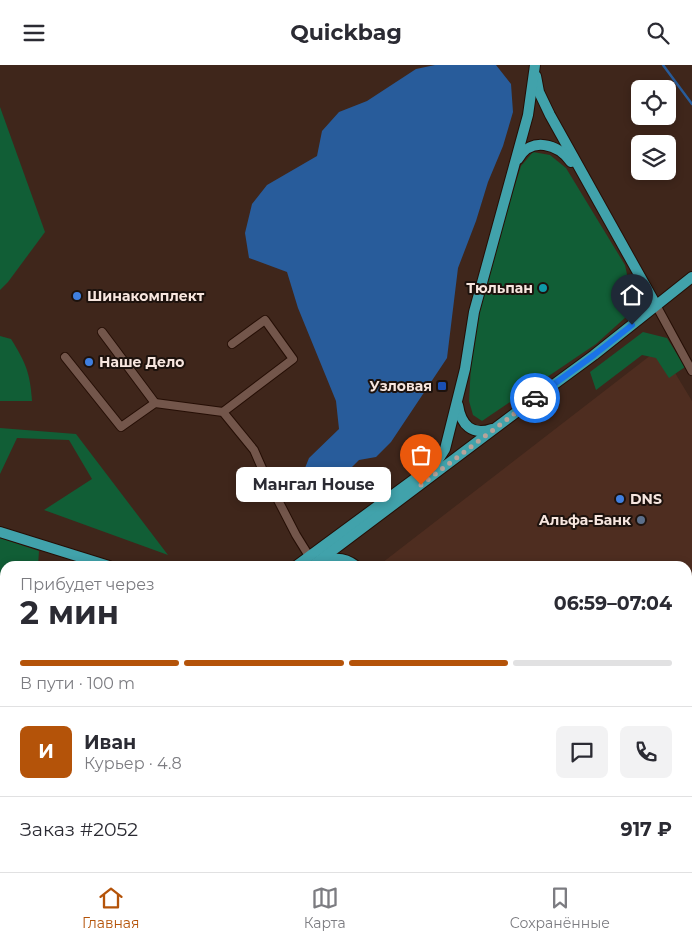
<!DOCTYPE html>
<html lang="ru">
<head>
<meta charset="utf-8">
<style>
	:root { --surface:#fff; --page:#f2f2f3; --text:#2b2b33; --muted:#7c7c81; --line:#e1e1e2; --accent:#b45309 }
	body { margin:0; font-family:Montserrat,sans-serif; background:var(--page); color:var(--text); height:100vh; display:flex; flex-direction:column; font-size:19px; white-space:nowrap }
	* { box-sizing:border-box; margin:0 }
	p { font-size:16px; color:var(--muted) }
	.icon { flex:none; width:28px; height:28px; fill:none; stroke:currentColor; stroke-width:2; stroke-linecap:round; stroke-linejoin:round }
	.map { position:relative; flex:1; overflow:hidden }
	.panel { position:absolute; left:0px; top:496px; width:692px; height:311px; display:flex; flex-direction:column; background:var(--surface); border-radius:15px 15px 0 0; box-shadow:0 2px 8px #0003 }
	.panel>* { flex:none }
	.tools { position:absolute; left:631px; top:15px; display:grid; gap:10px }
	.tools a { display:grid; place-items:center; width:45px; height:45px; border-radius:8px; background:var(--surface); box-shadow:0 2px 8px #0003; font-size:25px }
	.pin { position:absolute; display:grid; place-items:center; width:42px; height:42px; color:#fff; margin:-51px -21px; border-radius:50% 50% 50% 0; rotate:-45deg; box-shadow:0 0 5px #0007 }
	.pin .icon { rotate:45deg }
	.courier { position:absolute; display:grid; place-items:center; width:50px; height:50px; margin:-25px; border:4px solid #1a73e8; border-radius:50%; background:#fff; color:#222; box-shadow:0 1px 6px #0007 }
	.bubble { position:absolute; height:35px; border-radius:8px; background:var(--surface); box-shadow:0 2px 8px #0003; font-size:16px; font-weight:700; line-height:35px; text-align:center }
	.overview em { font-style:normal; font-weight:700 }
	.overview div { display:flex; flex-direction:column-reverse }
	.overview { display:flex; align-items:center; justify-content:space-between; height:85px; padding:0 20px }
	h1 { font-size:32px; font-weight:700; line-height:38px }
	.bar { display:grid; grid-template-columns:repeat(4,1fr); gap:8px 5px; align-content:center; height:60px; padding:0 20px }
	.bar i { height:6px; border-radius:4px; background:var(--line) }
	.bar .active { background:var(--accent) }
	.bar p { grid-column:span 4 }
	.line { display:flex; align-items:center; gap:12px; padding:0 20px; border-top:1px solid var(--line) }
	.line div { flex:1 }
	.round { display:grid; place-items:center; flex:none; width:52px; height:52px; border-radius:8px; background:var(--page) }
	header { display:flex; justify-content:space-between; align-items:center; height:65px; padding:0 20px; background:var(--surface); font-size:22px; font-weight:700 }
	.menu { display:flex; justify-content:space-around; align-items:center; height:70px; border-top:1px solid var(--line); background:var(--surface); font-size:14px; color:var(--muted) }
	.menu a { display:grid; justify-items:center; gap:2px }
	.menu .active { color:var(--accent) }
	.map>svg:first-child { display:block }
	.built { fill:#4e2d20 }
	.green { fill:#115e36 }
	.water { fill:#285c9b }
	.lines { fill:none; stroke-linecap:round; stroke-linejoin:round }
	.stream { stroke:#285c9b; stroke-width:2.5 }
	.minor-casing { stroke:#250e05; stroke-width:10 }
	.major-casing { stroke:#250e05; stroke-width:12 }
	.minor { stroke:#73564b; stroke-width:8 }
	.major { stroke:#41a2ab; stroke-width:10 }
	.done { stroke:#b7a39a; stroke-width:5; stroke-dasharray:0 9 }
	.route { stroke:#1a73e8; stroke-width:6 }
	.culture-dot { fill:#0f9aa8; stroke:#1d120d; stroke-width:2 }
	.shop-dot { fill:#3f7fe0; stroke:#1d120d; stroke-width:2 }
	.transit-dot { fill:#1a4fb4; stroke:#1d120d; stroke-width:2 }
	.service-dot { fill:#5c6f8a; stroke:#1d120d; stroke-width:2 }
	.labels { text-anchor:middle; stroke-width:4; stroke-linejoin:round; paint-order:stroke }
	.poi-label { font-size:14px; font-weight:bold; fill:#f7e6df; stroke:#1d120d; text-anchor:end }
</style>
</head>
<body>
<header><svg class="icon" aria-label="menu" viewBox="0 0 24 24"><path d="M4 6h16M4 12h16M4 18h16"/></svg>Quickbag<svg class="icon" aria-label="search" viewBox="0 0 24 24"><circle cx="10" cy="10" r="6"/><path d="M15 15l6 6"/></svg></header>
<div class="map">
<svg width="692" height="807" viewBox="0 0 692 807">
	<rect width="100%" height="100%" fill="#3f261b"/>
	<polygon class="built" points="660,283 692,336 692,807 462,807 460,803 688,802 688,501 378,501"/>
	<g class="green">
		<polygon points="0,42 45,167 8,217 0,225"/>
		<polygon points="533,87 550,90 566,103 625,200 631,228 627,251 596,279 482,356 473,350 469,336 474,247 521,101"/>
		<polygon points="643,267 667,273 685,302 669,313 656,293 642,290 596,325 590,307"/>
		<path d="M 0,271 L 11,274 C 26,298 30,308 32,336 L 0,336 Z"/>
		<polygon points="0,363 76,369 168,490 44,445 92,414 69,375 17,373 0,409"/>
		<polygon points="0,473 39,486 38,501 5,501 5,550 0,560"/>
		<polygon points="0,647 5,655 5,695 0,699"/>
		<polygon points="5,751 5,802 90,803 90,807 0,807 0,754"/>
		<polygon points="139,803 228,803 228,807 140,807"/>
	</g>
	<polygon class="water" points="435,0 496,0 511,19 513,47 503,81 488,117 476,156 458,203 447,293 391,377 376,392 359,395 343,411 321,415 305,403 309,393 339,364 336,336 298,243 287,207 249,193 245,168 252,139 267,120 317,91 322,66 339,47 367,36 416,4"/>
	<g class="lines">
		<polyline class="stream" points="663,0 692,39"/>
		<defs>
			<g id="minor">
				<polyline points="656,240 692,306"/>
				<polyline points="102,267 155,338"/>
				<polyline points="65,292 121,362 155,338 223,347 254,385 265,410 296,470 309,491"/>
				<polyline points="223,347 293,294 265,255 232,279"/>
			</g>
			<g id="major">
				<polyline points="536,11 539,27 550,50 656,240"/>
				<path d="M 518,94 C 531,71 558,79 571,97"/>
				<path d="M 458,340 C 461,360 472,371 492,364"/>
				<polyline points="0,467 109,501"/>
				<path d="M 322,497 C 334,492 346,493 356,501"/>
				<polyline points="296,501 428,404 438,395 445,384 465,304 474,247 528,50 535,0"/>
				<polyline points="312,501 526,340 594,290 692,212"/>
				<polyline points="5,579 5,589"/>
				<polyline points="0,597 5,605"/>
				<polyline points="0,631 5,639"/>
				<polyline points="0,721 5,717"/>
				<polyline points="0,736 5,732"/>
				<polyline points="97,802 98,807"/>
				<polyline points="108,802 111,807"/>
				<polyline points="126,802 129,807"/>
				<polyline points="232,807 232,802"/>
				<polyline points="241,807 241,802"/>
			</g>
		</defs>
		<use href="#minor" class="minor-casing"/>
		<use href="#major" class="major-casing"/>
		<use href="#minor" class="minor"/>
		<use href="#major" class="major"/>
	</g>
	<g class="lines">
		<polyline class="done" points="421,420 535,333"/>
		<polyline class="route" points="535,333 594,290 632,260"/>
	</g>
	<circle class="culture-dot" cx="543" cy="223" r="5"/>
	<g class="shop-dot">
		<circle cx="77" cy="231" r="5"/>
		<circle cx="89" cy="297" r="5"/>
		<circle cx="620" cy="434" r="5"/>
	</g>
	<rect class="transit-dot" x="437" y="316" width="10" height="10" rx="2.5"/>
	<circle class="service-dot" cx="641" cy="455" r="5"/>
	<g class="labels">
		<g class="poi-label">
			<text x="533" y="228">Тюльпан</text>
			<text x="87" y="236" text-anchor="start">Шинакомплект</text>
			<text x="99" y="302" text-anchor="start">Наше Дело</text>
			<text x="432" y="326">Узловая</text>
			<text x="630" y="439" text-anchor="start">DNS</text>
			<text x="631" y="460">Альфа-Банк</text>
		</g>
	</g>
</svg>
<div class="tools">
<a><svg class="icon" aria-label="locate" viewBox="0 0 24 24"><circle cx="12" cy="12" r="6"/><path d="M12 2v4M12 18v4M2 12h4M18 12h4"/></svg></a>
<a><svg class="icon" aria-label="layers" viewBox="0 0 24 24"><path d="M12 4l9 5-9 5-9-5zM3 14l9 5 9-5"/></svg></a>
</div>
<div class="pin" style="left:421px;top:420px;background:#ea580c"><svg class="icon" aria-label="bag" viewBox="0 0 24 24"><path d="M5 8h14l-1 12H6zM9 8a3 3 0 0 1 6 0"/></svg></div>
<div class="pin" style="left:632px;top:260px;background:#1f2937"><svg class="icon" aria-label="home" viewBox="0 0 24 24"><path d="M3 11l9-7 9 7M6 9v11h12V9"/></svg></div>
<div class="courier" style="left:535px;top:333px"><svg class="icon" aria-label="car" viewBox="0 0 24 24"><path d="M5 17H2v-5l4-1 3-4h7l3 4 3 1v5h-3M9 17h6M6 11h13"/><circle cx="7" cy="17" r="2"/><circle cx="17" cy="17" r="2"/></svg></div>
<div class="bubble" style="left:236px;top:402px;width:155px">Мангал House</div>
<section class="panel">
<div class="overview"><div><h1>2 мин</h1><p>Прибудет через</p></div><em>06:59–07:04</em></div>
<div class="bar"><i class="active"></i><i class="active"></i><i class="active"></i><i></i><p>В пути · 100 m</p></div>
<div class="line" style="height:90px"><b class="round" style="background:var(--accent);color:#fff">И</b><div><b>Иван</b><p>Курьер · 4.8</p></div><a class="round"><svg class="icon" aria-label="chat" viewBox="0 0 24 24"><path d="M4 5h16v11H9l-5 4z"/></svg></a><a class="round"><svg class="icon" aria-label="phone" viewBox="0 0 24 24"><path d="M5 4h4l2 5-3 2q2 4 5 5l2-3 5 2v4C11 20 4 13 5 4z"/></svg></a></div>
<div class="line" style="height:65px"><div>Заказ #2052</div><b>917 ₽</b></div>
</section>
</div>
<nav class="menu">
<a class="active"><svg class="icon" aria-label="home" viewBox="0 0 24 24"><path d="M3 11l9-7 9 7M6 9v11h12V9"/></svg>Главная</a>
<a><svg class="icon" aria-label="map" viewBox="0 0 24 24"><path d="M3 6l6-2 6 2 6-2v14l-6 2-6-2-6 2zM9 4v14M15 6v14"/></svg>Карта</a>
<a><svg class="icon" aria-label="saved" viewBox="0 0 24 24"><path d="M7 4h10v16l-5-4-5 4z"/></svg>Сохранённые</a>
</nav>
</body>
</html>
